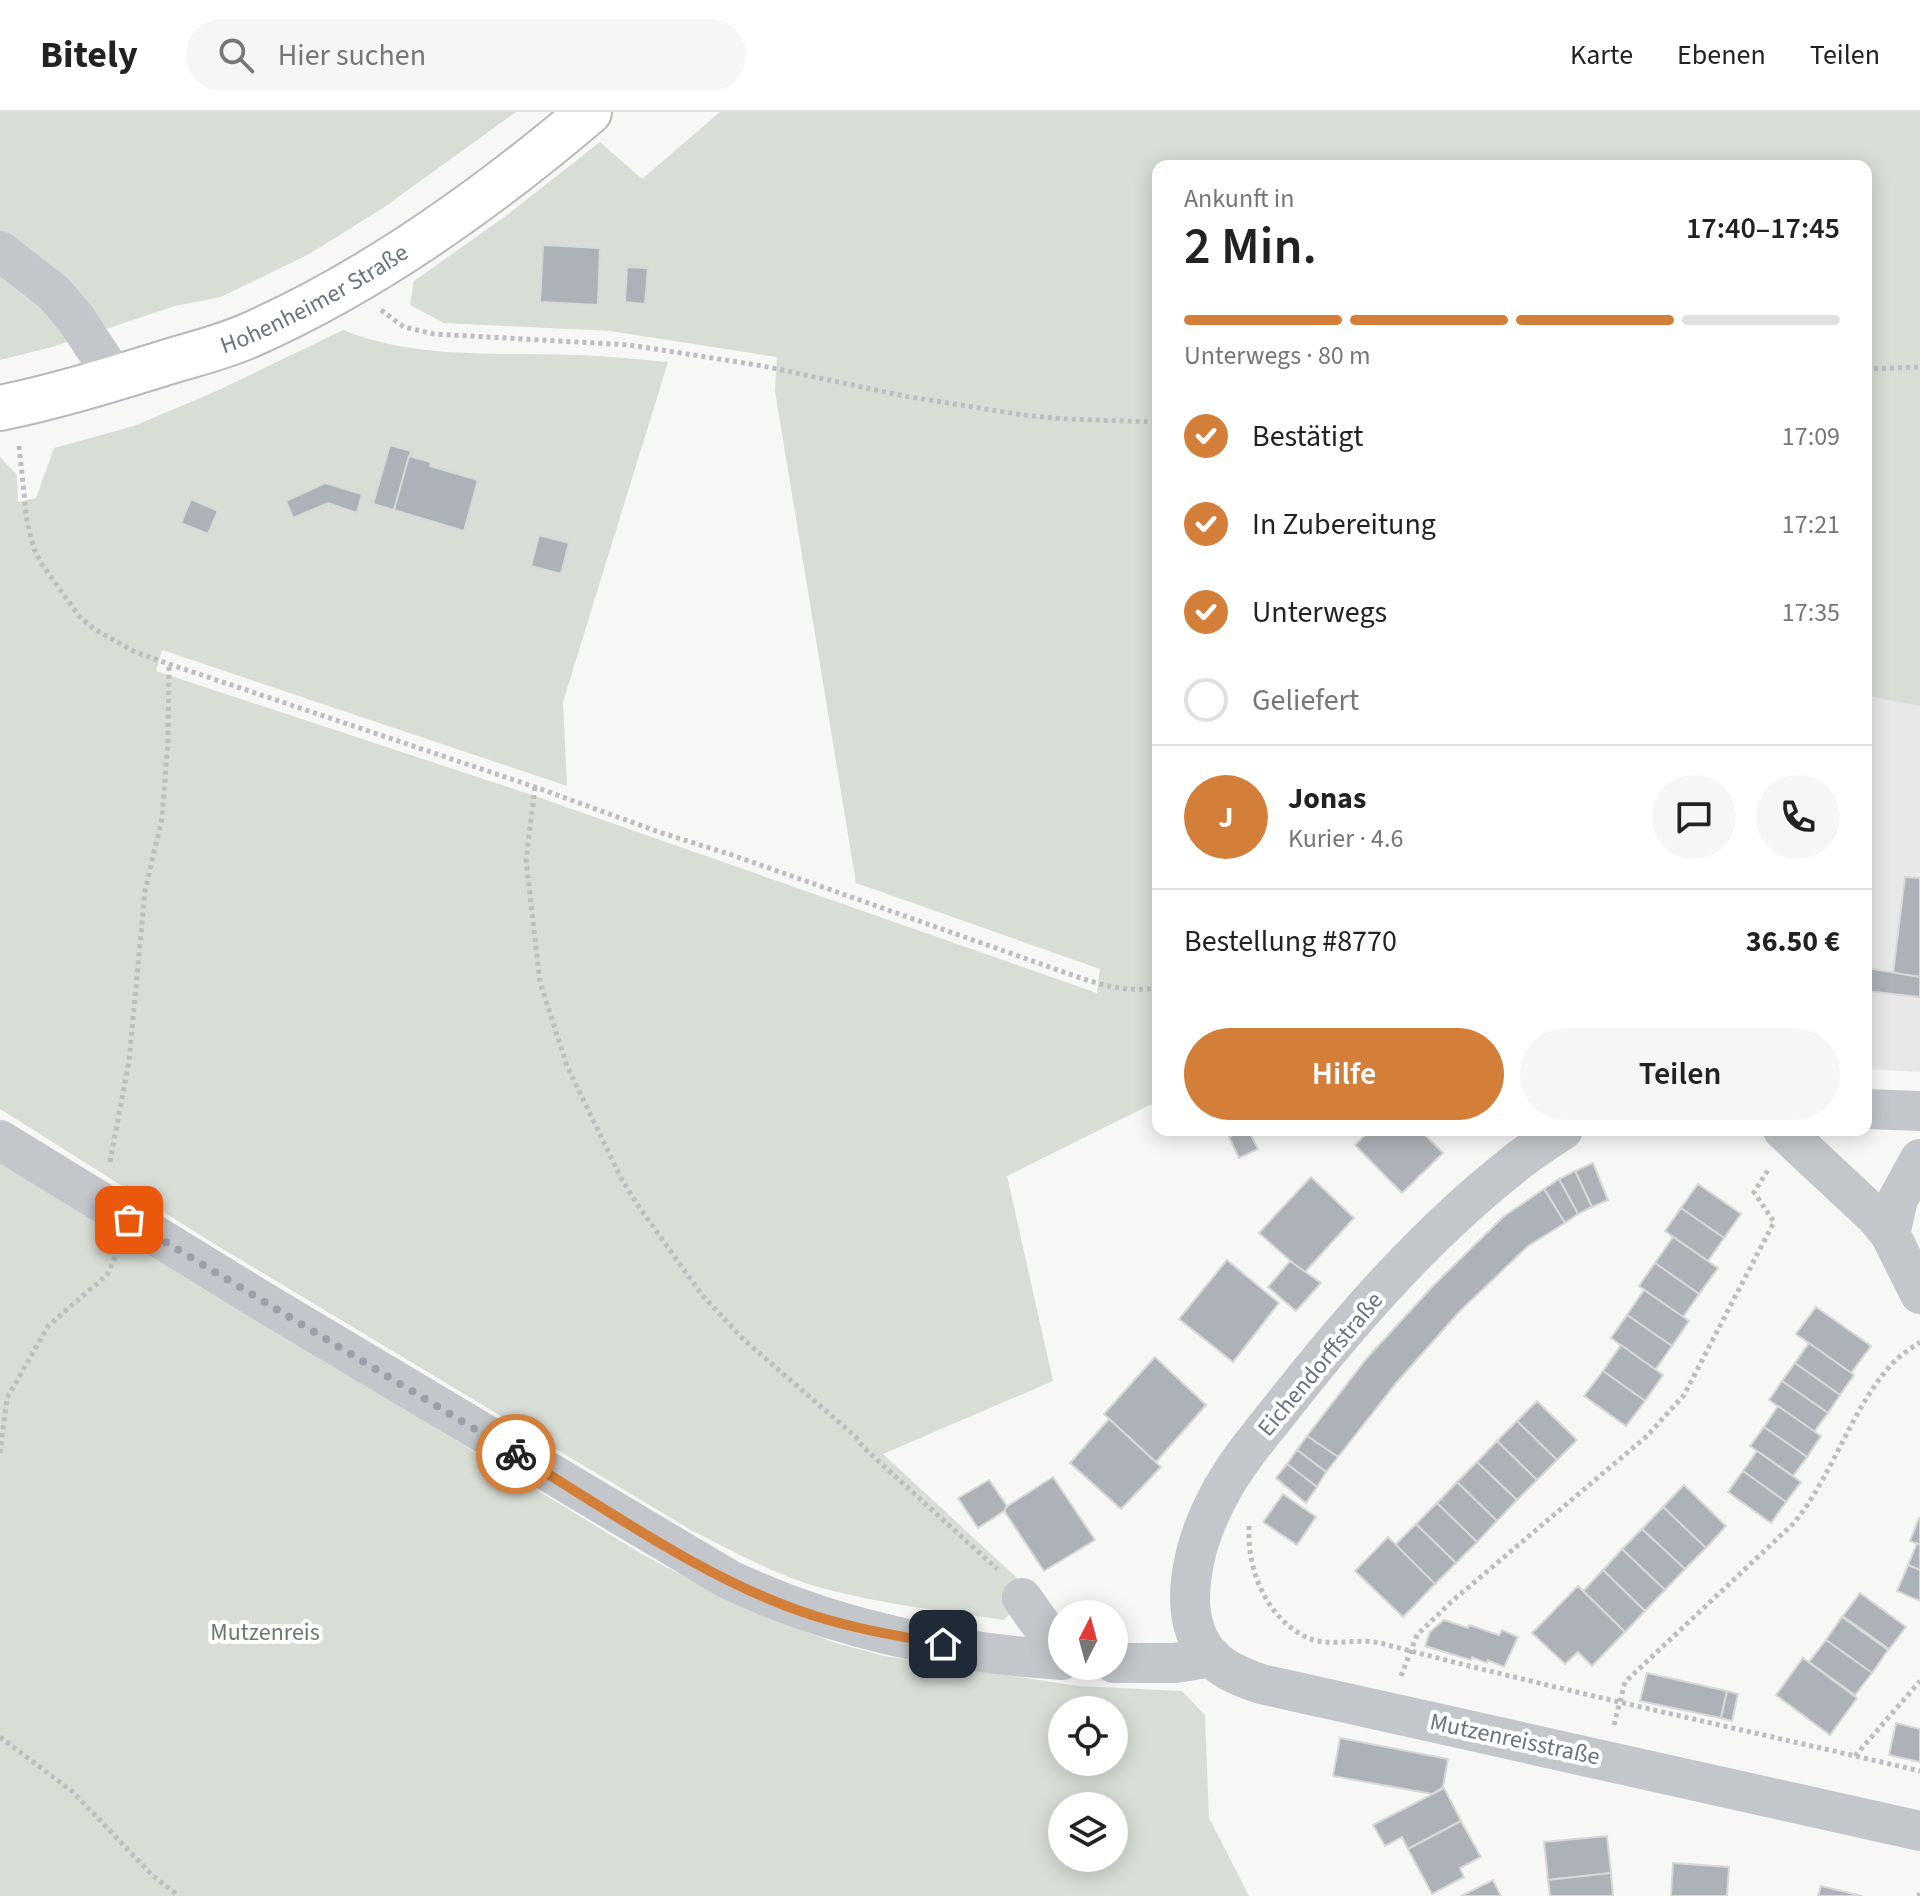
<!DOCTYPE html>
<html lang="de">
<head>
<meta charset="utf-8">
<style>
	:root { --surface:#fff; --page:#f6f6f6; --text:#222; --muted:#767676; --line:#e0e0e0; --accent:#d37f39 }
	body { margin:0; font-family:"Source Sans 3",sans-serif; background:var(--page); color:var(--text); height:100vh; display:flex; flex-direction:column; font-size:30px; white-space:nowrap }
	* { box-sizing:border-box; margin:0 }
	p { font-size:26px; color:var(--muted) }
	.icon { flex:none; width:44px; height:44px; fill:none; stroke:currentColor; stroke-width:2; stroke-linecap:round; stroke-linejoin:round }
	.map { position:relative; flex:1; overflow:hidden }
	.sheet { position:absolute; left:1152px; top:48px; width:720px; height:976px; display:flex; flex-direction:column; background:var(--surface); border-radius:16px; box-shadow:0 4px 20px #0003 }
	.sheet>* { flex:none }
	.needle { width:52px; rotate:6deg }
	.fabs { position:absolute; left:1048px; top:1488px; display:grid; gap:16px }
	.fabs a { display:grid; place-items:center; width:80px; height:80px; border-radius:50%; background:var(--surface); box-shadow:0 4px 20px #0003; font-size:40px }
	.pin { position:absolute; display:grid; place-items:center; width:68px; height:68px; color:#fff; margin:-34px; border-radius:16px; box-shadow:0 4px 12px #0006 }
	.courier { position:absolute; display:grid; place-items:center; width:80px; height:80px; margin:-40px; border:6px solid #d37f39; border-radius:50%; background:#fff; color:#222; box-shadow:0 2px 10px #0007 }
	.headline em { font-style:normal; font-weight:600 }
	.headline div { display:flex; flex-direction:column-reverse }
	.headline { display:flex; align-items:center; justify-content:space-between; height:136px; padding:0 32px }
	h1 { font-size:52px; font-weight:600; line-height:60px }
	.bar { display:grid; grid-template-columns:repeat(4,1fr); gap:12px 8px; align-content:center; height:96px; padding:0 32px }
	.bar i { height:10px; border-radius:6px; background:var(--line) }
	.bar .on { background:var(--accent) }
	.bar p { grid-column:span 4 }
	.line { display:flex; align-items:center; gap:20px; padding:0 32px; border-top:2px solid var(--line) }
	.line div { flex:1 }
	.round { display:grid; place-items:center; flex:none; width:84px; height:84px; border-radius:42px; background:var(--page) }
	ol { padding:0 32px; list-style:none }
	li { display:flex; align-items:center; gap:24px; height:88px }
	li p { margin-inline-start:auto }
	li .icon { padding:8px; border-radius:50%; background:var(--accent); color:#fff; stroke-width:4 }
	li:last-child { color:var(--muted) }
	li i { width:44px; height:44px; border:4px solid var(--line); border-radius:50% }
	.action { display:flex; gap:16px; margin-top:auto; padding:16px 32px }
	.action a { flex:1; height:92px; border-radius:48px; background:var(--accent); color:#fff; font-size:32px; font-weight:600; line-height:92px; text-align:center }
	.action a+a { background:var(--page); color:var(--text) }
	header { display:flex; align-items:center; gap:48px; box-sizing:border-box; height:112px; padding:0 40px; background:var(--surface); border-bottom:2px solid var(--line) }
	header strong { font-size:38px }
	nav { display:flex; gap:44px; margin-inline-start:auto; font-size:28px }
	.search { width:560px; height:72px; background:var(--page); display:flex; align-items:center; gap:20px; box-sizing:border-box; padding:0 28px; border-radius:44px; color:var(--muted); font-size:30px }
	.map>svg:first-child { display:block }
	.built { fill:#e8e8e8 }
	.green { fill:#d8ded6; fill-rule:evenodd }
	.building { fill:#adb2b8; stroke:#d8d9d7; stroke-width:2 }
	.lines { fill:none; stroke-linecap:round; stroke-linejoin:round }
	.major-casing { stroke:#b7b9bd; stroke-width:48 }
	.path { stroke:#bdbec1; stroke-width:5; stroke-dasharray:4 4; stroke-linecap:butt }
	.minor { stroke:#c3c6ca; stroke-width:40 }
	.major { stroke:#fff; stroke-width:44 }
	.done { stroke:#9ba1ab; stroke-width:8; stroke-dasharray:0 14.4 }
	.route { stroke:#d37f39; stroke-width:10 }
	.labels { text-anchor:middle; stroke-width:8; stroke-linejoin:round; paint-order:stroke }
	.street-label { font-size:24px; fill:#697283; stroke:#fff }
	.park-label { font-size:24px; fill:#677b68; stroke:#fff }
</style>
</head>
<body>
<header>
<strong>Bitely</strong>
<div class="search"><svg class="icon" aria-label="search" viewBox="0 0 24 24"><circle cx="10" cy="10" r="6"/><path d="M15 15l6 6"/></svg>Hier suchen</div>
<nav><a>Karte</a><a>Ebenen</a><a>Teilen</a></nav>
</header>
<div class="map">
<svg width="1920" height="1784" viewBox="0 0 1920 1784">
	<rect width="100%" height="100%" fill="#f7f7f5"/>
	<polygon class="built" points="1866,584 1920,594 1920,960 1866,957"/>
	<g class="green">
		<polygon points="0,0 516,0 383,96 309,142 221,185 175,194 52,235 0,248"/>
		<path d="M 720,0 L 1920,0 L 1920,594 L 1866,584 L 1866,54 L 1158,54 L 1158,989 L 1007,1064 L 1053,1269 L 883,1342 L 1029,1477 L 1004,1508 C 943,1499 881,1492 821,1476 C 775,1463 733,1439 691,1418 L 216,1133 L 0,997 L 0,345 L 17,363 L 18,390 L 36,386 L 54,336 L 134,314 L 221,277 L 343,218 C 417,248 497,240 575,243 C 606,244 637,247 668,250 L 563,590 L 567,674 L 162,538 L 156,559 L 526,681 L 1097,881 L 1100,857 L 856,771 L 775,279 L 777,245 L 610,219 L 444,211 L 410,193 L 414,169 L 507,103 L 600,30 L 642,67 Z"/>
		<path d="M 0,1049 L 640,1441 L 748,1498 L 836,1531 L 884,1544 L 1078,1574 L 1182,1579 L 1205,1603 L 1209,1706 L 1249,1784 L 0,1784 ZM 1062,1598 L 1114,1598 L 1114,1650 L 1062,1650 ZM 1062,1694 L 1114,1694 L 1114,1746 L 1062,1746 Z"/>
	</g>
	<g class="building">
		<polygon points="543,133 600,136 598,193 540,190"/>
		<polygon points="627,155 648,156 645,192 625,190"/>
		<polygon points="390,333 411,339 394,398 373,392"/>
		<polygon points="409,344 431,350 430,354 478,368 464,419 394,398"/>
		<polygon points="325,371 362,382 357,401 328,391 293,406 286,389"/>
		<polygon points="191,387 218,399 208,422 181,411"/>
		<polygon points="539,423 569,431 561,462 531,454"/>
		<polygon points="1905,765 1920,766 1920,865 1893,862"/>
		<polygon points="1866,856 1920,865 1920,885 1866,879"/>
		<polygon points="1242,1018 1248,1018 1258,1037 1239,1046 1229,1025"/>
		<polygon points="1370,1018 1420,1018 1443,1041 1402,1081 1355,1033"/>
		<polygon points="1593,1051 1608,1088 1592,1095 1575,1059"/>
		<polygon points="1575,1059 1592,1095 1578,1102 1559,1067"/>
		<polygon points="1311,1065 1354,1106 1304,1161 1259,1121"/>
		<polygon points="1559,1067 1578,1102 1565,1111 1544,1077"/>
		<polygon points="1698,1072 1741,1102 1724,1126 1681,1096"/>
		<polygon points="1544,1077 1565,1111 1528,1134 1460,1199 1397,1270 1338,1345 1307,1324 1367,1246 1434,1173 1503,1105"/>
		<polygon points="1681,1096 1724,1126 1708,1149 1665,1119"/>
		<polygon points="1673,1125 1718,1156 1699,1182 1655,1151"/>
		<polygon points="1227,1148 1279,1191 1233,1250 1179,1207"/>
		<polygon points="1290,1149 1321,1171 1296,1199 1268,1175"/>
		<polygon points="1655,1151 1699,1182 1683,1205 1639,1174"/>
		<polygon points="1644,1178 1689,1209 1672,1234 1627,1203"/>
		<polygon points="1816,1195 1871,1234 1851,1261 1796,1222"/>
		<polygon points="1627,1203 1672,1234 1655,1258 1611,1226"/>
		<polygon points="1809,1231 1854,1263 1840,1283 1795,1251"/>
		<polygon points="1621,1233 1663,1263 1645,1289 1603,1259"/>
		<polygon points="1155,1245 1206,1293 1156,1350 1104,1302"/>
		<polygon points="1795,1251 1840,1283 1828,1301 1782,1269"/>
		<polygon points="1603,1259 1645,1289 1626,1314 1584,1284"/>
		<polygon points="1782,1269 1828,1301 1814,1320 1769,1288"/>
		<polygon points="1537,1289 1577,1328 1557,1348 1517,1309"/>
		<polygon points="1778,1294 1821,1324 1807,1345 1764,1315"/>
		<polygon points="1109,1307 1161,1355 1121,1397 1070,1351"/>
		<polygon points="1517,1309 1557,1348 1537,1368 1497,1329"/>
		<polygon points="1764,1315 1807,1345 1793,1364 1750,1334"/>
		<polygon points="1307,1324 1338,1345 1326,1360 1297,1338"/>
		<polygon points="1497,1329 1537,1368 1517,1388 1477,1350"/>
		<polygon points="1297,1338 1326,1360 1317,1375 1287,1352"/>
		<polygon points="1757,1339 1801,1370 1786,1390 1743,1359"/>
		<polygon points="1477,1350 1517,1388 1497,1409 1457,1370"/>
		<polygon points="1287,1352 1317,1375 1306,1391 1276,1366"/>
		<polygon points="1743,1359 1786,1390 1771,1411 1728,1380"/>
		<polygon points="1053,1365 1095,1428 1044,1459 1003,1397"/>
		<polygon points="989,1368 1007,1394 1004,1399 978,1416 958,1386"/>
		<polygon points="1457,1370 1497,1409 1477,1430 1437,1391"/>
		<polygon points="1684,1373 1726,1414 1706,1436 1663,1395"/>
		<polygon points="1283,1382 1316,1405 1297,1433 1263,1410"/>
		<polygon points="1437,1391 1477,1430 1456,1451 1416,1412"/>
		<polygon points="1663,1395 1706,1436 1685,1457 1642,1417"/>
		<polygon points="1919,1406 1920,1407 1920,1433 1910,1429"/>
		<polygon points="1416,1412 1456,1451 1435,1472 1395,1433"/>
		<polygon points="1642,1417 1685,1457 1665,1478 1622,1437"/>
		<polygon points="1388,1425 1435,1472 1403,1505 1355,1459"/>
		<polygon points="1917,1431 1920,1433 1920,1458 1908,1453"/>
		<polygon points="1622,1437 1665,1478 1645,1499 1603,1458"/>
		<polygon points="1908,1453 1920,1458 1920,1489 1897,1479"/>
		<polygon points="1603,1458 1645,1499 1625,1520 1583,1479"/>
		<polygon points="1578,1474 1625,1520 1592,1554 1578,1540 1565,1552 1532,1521"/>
		<polygon points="1860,1481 1906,1515 1889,1537 1843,1504"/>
		<polygon points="1842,1505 1888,1538 1872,1561 1826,1528"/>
		<polygon points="1444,1508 1468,1516 1469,1513 1499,1523 1502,1518 1518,1525 1504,1555 1488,1548 1487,1551 1472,1545 1471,1548 1425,1534 1430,1520"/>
		<polygon points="1826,1528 1872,1561 1855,1583 1809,1550"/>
		<polygon points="1803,1546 1857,1586 1830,1623 1776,1583"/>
		<polygon points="1647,1561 1727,1579 1721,1606 1640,1589"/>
		<polygon points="1727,1579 1738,1582 1732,1609 1721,1606"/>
		<polygon points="1896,1611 1920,1617 1920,1650 1889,1643"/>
		<polygon points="1340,1626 1448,1647 1443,1675 1432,1682 1333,1664"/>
		<polygon points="1444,1676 1461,1709 1408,1737 1402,1725 1385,1734 1373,1713"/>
		<polygon points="1461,1709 1481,1745 1460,1756 1464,1765 1432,1782 1408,1737"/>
		<polygon points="1607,1724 1611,1761 1548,1768 1544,1730"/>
		<polygon points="1673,1751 1729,1755 1727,1784 1671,1784"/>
		<polygon points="1611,1761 1613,1784 1550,1784 1548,1768"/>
		<polygon points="1493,1768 1501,1784 1461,1784"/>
		<polygon points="1821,1774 1862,1784 1818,1784"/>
	</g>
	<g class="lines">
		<defs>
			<g id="major">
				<path id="s1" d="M 0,296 C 54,285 106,269 158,253 C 189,243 221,236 250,223 C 370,170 489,85 589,0"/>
			</g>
		</defs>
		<use href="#major" class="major-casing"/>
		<g class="path">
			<polyline points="381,198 404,215 434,222 630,233 763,254 904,284 1023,303 1064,307 1158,310"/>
			<polyline points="1866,257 1920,255"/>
			<path d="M 19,334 L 27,410 L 34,437 L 41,451 L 79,504 L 94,517 L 135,540 L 169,552 L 535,675 L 659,720 L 732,743 L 1075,864 C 1101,873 1130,882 1158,875"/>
			<polyline points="535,675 526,748 540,870 567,954 621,1066 637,1092 702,1183 742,1226 856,1325 863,1335 997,1457"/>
			<polyline points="110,1050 129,949 145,779 162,706 168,628 169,552"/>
			<polyline points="0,1341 7,1286 48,1214 107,1163 116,1143"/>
			<path d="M 1249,1414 C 1247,1456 1264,1501 1302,1523 C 1327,1538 1356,1524 1384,1532 C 1561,1579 1741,1617 1920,1659"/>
			<polyline points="1401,1564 1417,1523 1451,1490 1647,1324 1684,1283 1774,1110 1754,1080 1768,1058"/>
			<path d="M 1614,1613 L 1625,1570 L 1794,1411 C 1833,1363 1850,1299 1891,1253 C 1899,1244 1910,1237 1920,1230"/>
			<polyline points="0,1625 73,1680 153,1764 179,1784"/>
			<polyline points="1855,1644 1920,1569"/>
			<polyline points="1919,1784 1920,1781"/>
		</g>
		<g class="minor">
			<polyline points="0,139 54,181 76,207 115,266"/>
			<polyline points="1866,997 1920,999"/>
			<path d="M 1563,1018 C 1546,1029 1529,1040 1513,1053 C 1428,1120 1354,1204 1287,1289 C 1263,1320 1235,1351 1217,1387 C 1194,1431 1172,1507 1213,1547 C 1227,1560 1244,1566 1261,1572 L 1920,1719"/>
			<polyline points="1783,1018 1876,1105 1890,1122 1920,1182"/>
			<path d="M 0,1028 L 262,1189 L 728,1467 C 830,1516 949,1541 1062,1548"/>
			<polyline points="1890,1122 1898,1087 1920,1047"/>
			<polyline points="1022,1486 1046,1520 1055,1547"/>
			<polyline points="1114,1551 1175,1551 1212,1545"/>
		</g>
		<use href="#major" class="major"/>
	</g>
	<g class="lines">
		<polyline class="done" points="129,1108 516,1342"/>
		<path class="route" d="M 516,1342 C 606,1397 711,1471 812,1503 C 855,1517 899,1524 943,1532"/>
	</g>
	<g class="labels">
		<g class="street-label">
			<text dy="8" stroke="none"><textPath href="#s1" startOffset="334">Hohenheimer Straße</textPath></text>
			<text transform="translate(1320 1252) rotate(-50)" y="8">Eichendorffstraße</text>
			<text transform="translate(1515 1627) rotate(12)" y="8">Mutzenreisstraße</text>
		</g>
		<g class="park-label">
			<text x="265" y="1528">Mutzenreis</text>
		</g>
	</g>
</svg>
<div class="fabs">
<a><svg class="needle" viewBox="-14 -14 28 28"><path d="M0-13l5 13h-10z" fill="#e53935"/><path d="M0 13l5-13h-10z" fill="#767676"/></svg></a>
<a><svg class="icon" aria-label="locate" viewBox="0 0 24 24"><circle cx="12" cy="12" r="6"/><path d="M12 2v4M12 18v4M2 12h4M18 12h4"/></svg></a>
<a><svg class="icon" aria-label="layers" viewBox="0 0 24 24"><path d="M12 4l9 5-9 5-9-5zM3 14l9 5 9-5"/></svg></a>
</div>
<div class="pin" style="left:129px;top:1108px;background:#ea580c"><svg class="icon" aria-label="bag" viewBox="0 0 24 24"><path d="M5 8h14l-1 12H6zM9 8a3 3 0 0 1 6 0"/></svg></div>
<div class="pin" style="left:943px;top:1532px;background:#1f2937"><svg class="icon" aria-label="home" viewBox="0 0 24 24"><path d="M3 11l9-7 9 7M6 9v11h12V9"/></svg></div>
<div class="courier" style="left:516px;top:1342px"><svg class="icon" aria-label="bike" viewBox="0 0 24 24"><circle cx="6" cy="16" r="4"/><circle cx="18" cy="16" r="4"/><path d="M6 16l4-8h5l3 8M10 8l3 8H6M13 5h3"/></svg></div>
<section class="sheet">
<div class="headline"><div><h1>2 Min.</h1><p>Ankunft in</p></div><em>17:40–17:45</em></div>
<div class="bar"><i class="on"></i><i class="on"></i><i class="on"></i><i></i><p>Unterwegs · 80 m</p></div>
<ol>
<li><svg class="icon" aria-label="check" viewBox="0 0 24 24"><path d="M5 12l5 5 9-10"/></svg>Bestätigt<p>17:09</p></li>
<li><svg class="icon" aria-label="check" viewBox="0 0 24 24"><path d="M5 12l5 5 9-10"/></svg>In Zubereitung<p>17:21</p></li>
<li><svg class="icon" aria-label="check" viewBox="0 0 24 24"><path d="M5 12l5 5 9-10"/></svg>Unterwegs<p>17:35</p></li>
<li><i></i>Geliefert</li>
</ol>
<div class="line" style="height:144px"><b class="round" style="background:var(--accent);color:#fff">J</b><div><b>Jonas</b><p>Kurier · 4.6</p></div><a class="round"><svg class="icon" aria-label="chat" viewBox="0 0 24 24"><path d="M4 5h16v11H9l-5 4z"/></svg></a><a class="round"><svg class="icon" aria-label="phone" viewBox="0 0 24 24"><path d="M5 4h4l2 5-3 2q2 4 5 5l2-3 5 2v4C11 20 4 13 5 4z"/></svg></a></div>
<div class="line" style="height:104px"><div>Bestellung #8770</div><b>36.50 €</b></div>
<div class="action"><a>Hilfe</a><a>Teilen</a></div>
</section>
</div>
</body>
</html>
